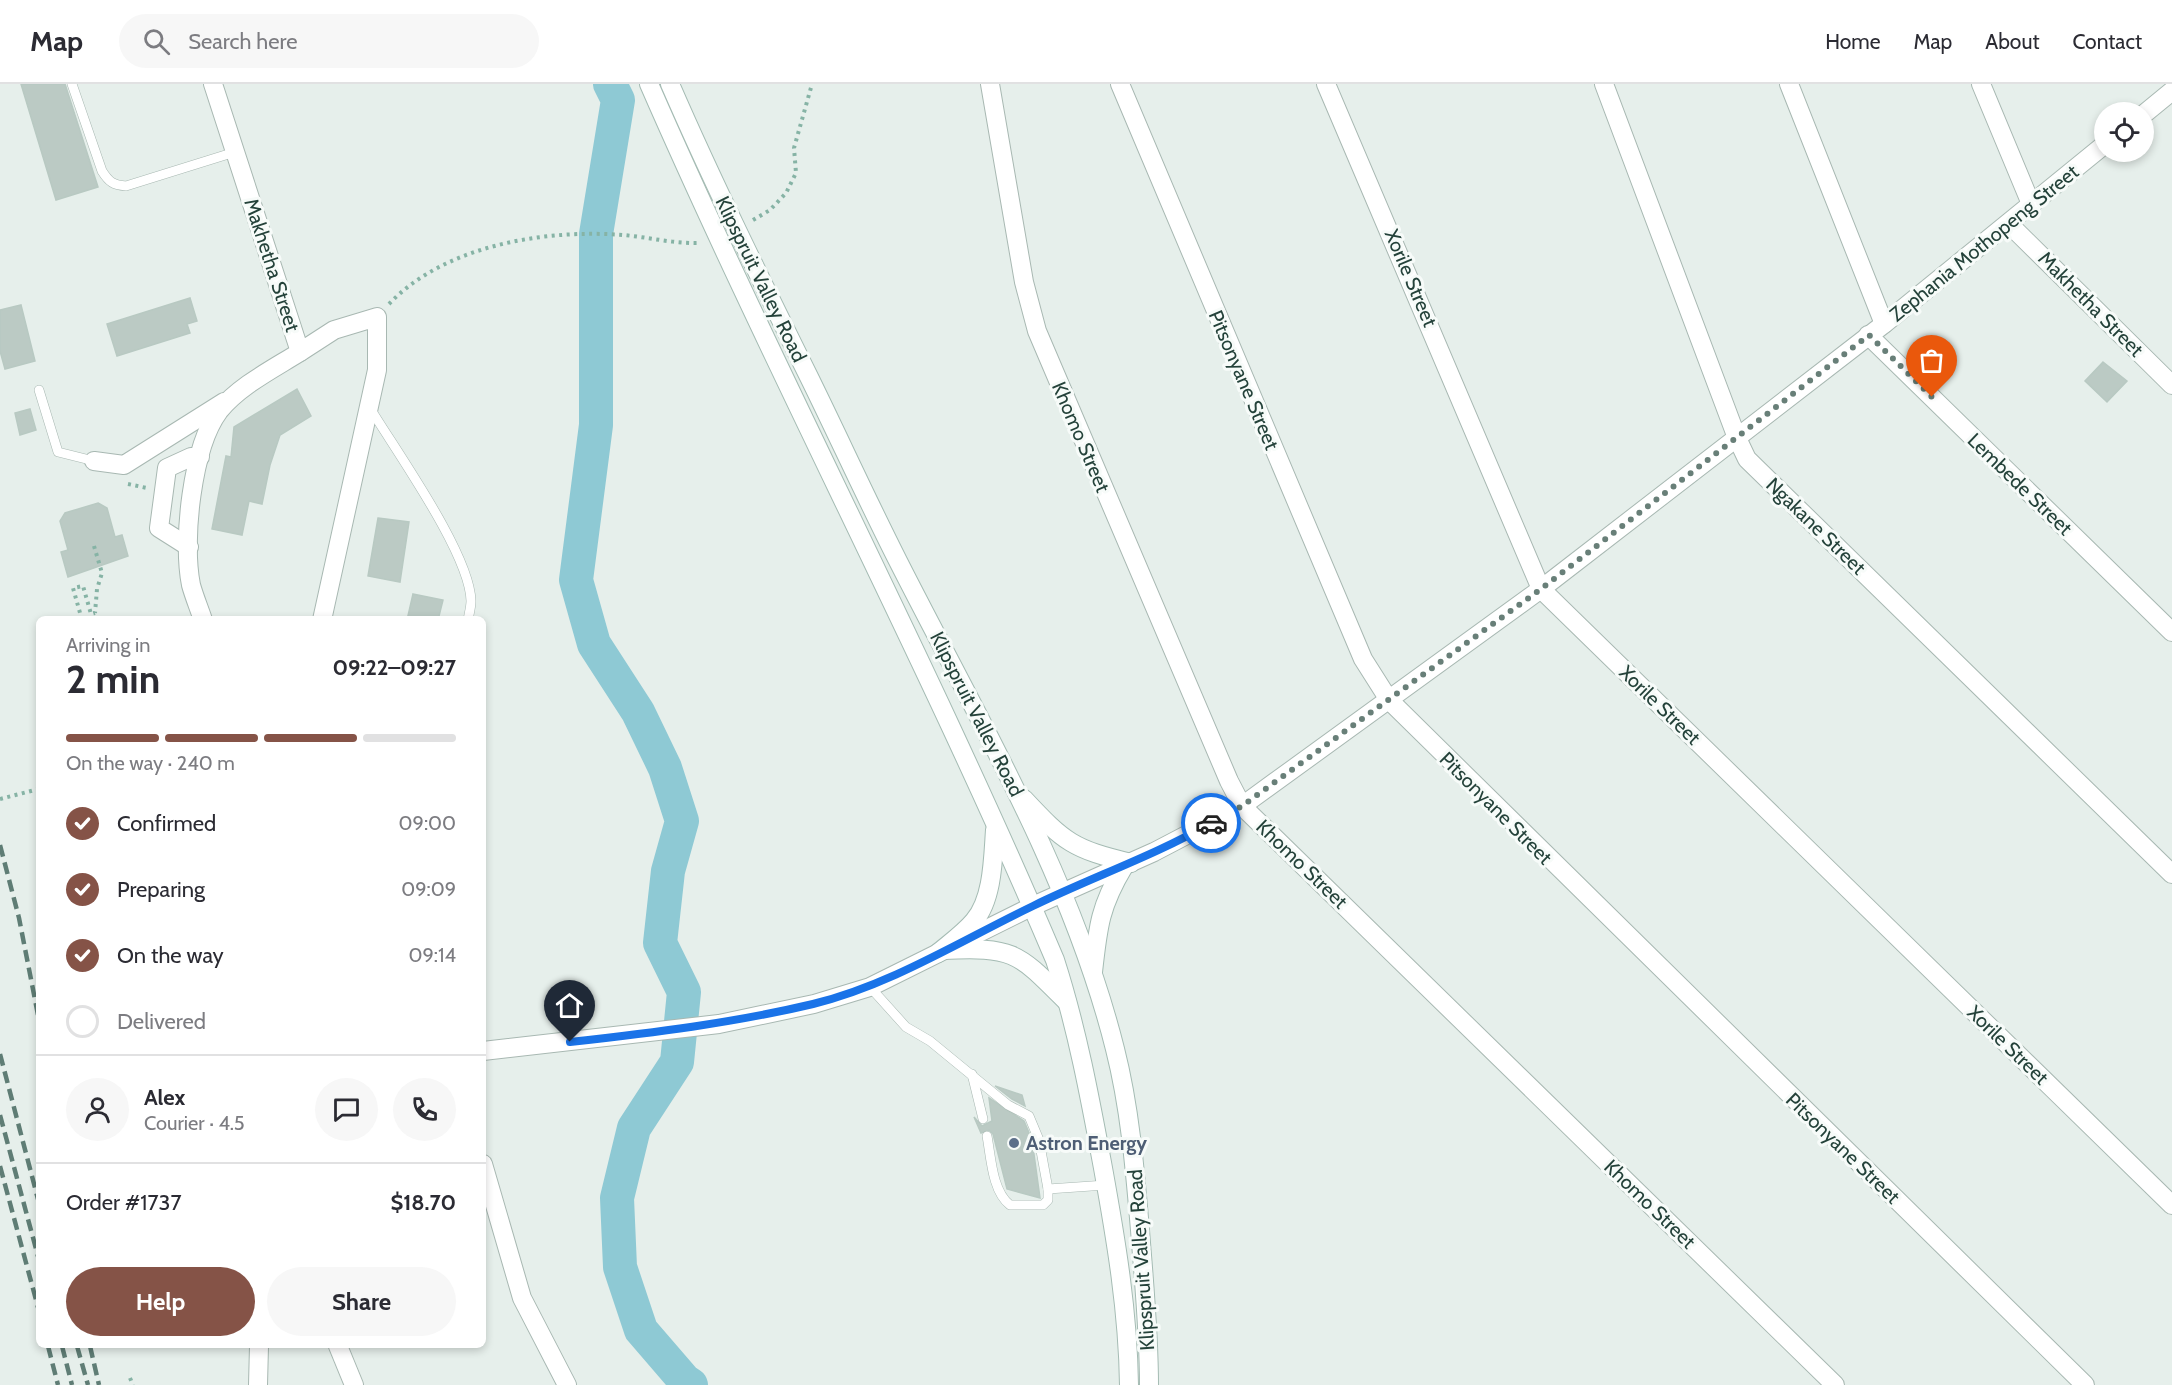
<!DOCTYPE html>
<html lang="en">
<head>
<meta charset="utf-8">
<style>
	:root { --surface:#fff; --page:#f7f7f7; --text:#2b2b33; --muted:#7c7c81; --line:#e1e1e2; --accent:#855347 }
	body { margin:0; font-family:Cabin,sans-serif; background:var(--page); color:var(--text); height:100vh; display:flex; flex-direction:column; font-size:22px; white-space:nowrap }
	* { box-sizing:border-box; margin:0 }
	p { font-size:20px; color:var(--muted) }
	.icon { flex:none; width:33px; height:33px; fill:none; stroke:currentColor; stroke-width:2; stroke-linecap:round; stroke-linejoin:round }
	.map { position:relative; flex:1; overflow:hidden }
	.panel { position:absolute; left:36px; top:532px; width:450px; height:732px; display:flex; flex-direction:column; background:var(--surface); border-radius:9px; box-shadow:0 3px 9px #0003 }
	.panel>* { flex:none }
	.tools { position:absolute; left:2094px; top:18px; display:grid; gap:12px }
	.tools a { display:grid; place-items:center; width:60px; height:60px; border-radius:50%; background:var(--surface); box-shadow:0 3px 9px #0003; font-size:30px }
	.pin { position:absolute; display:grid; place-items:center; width:51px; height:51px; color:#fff; margin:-62px -26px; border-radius:50% 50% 50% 0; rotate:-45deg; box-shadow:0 0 6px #0007 }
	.pin .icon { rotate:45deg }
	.courier { position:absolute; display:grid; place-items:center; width:60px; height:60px; margin:-30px; border:4px solid #1a73e8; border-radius:50%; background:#fff; color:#222; box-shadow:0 2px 8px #0007 }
	.summary em { font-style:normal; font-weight:700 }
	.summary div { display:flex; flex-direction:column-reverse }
	.summary { display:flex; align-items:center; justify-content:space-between; height:102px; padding:0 30px }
	h1 { font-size:39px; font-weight:700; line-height:45px }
	.bar { display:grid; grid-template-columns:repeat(4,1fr); gap:9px 6px; align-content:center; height:72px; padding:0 30px }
	.bar i { height:8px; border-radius:4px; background:var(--line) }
	.bar .active { background:var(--accent) }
	.bar p { grid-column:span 4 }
	.line { display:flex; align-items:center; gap:15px; padding:0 30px; border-top:2px solid var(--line) }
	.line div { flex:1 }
	.round { display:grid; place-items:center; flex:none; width:63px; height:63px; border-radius:32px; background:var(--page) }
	ol { padding:0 30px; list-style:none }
	li { display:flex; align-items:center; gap:18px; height:66px }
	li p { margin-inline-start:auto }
	li .icon { padding:6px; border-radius:50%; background:var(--accent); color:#fff; stroke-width:4 }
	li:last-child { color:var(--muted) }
	li i { width:33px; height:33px; border:3px solid var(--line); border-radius:50% }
	.cta { display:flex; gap:12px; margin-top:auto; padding:12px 30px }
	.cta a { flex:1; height:69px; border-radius:36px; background:var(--accent); color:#fff; font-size:24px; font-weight:700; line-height:69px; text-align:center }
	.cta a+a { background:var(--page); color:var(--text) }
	header { display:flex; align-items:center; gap:36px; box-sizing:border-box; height:84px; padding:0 30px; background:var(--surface); border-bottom:2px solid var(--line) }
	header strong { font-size:28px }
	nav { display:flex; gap:33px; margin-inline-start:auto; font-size:21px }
	.search { width:420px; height:54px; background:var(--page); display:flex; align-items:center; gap:15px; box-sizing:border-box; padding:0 21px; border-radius:33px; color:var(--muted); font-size:22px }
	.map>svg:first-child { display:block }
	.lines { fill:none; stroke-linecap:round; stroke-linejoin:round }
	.river { stroke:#8ec9d4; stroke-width:34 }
	.building { fill:#bbcac4; stroke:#b8c9c2; stroke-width:1.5 }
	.service-casing { stroke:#a8b8b2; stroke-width:10 }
	.minor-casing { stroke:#a8b8b2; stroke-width:20 }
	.tertiary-casing { stroke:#a8b8b2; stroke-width:20 }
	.secondary-casing { stroke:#a4bbb3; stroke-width:20 }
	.path { stroke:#86b3a5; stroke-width:4; stroke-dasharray:3 4.5; stroke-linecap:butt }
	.service { stroke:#fff; stroke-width:9 }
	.minor { stroke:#fff; stroke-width:18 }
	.tertiary { stroke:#fff; stroke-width:18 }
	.secondary { stroke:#fff; stroke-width:18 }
	.rail { stroke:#5f7d75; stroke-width:4.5; stroke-dasharray:12 6; stroke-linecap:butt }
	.done { stroke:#687f78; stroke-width:6; stroke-dasharray:0 10.8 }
	.route { stroke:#1a73e8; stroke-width:8 }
	.service-dot { fill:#5c6f8a; stroke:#f7fbf9; stroke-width:2 }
	.labels { text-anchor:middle; stroke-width:6; stroke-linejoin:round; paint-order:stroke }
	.street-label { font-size:20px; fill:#24423a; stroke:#f7fbf9 }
	.service-label { font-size:20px; font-weight:bold; fill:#4e5e75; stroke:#f7fbf9; text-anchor:start }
</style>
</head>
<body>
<header>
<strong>Map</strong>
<div class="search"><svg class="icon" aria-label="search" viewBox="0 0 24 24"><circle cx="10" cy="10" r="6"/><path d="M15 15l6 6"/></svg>Search here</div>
<nav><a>Home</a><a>Map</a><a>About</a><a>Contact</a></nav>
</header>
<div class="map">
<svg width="2172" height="1301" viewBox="0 0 2172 1301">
	<rect width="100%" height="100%" fill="#e6efeb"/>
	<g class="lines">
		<polyline class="river" points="610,0 618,16 596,150 596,341 576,496 594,560 638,628 665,684 682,737 668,787 660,859 684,908 677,978 634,1044 617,1114 620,1183 641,1246 685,1297 691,1301"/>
	</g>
	<g class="building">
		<polygon points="21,0 65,0 98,103 56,116"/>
		<polygon points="190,214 197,237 187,240 190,249 117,272 107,240"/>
		<polygon points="21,221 35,277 5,285 0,267 0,226"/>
		<polygon points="2103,278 2127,297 2107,318 2085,297"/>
		<polygon points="297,305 311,332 280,351 270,381 262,420 249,417 242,451 212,445 226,372 231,373 234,343"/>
		<polygon points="30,325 36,346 20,351 15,329"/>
		<polygon points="98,419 107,424 115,453 122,451 128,472 68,493 61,468 68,466 60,437 65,429"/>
		<polygon points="378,434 409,438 400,498 368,492"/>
		<polygon points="413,510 443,516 438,536 407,536"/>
		<polygon points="995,1002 1022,1011 1025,1022 1012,1015"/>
		<polygon points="989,1014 1024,1037 1032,1056 1040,1114 1007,1105 993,1050 989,1046 981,1049 974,1033 982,1042 992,1037"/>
	</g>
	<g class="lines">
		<defs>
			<g id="service">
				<path d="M 72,0 L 102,87 C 109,98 113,101 126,102 L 235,68"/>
				<polyline points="39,306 58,368 94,377"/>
				<path d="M 370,324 C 396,367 470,470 471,517 C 471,523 469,530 468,536"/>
				<polyline points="870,903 906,943 930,957 1008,1021 1029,1032 1039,1056 1048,1105 1106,1101"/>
				<polyline points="972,990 983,1035"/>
				<path d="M 987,1052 C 991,1073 992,1107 1010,1121 L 1043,1121 L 1048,1116 L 1048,1105"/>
			</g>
			<g id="minor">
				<polyline points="990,0 1024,198 1037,247 1229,697 1242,722 1835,1301"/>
				<polyline points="1120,0 1363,575 1389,616 2085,1301"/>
				<polyline points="1604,0 1737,354 1747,375 2172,790"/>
				<polyline points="1789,0 1884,240"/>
				<polyline points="1981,0 2031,120"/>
				<polyline points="2009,140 2172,301"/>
				<polyline points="1868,251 2172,548"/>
				<polyline points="300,268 334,246 377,233 377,286 322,536"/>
				<polyline points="94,377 124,381 224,318"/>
				<polyline points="189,463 159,444 167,384 191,373 200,373"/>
				<path d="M 203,536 C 199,524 194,512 191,501 C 182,457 192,363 219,327 C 239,302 273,285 300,268 L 213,0"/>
				<polyline points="483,967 719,940 814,920 870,903 1033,822"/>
				<polyline points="483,1080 522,1214 567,1301"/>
				<polyline points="338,1262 354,1301"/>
				<polyline points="258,1301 259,1262"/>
			</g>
			<g id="tertiary">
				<polyline points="1326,0 1541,505 2172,1121"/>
				<polyline points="2144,30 2172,7"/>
				<polyline points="1033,822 1154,768 1242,722 1541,505 1884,240 2104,61"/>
			</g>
			<g id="secondary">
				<path d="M 649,0 C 778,295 929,579 1055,876 C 1077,944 1090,1014 1103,1084 C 1116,1156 1128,1227 1129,1301"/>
				<path d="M 670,0 C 713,99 761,196 809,293 C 839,354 867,416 898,477 C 977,633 1072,793 1115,965 C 1130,1024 1135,1086 1140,1146 C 1144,1198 1149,1249 1149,1301"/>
				<path d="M 1024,715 C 1065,759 1073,765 1131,779"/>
				<path d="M 943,866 C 1015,863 1017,868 1067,918"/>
				<path d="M 938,869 C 950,859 964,849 974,837 C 993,815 993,774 995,746"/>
				<path d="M 1093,888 C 1098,842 1100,822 1124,782"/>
			</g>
		</defs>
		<use href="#service" class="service-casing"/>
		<use href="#minor" class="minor-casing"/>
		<use href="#tertiary" class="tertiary-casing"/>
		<use href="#secondary" class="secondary-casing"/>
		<g class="path">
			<polyline points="753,136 770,126 786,109 796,89 794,64 812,0"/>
			<path d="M 389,220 C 445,161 545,145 623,151 C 648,153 674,160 700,159"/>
			<polyline points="128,400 147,404"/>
			<polyline points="94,462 102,489 97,505 95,529"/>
			<polyline points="82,536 73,504 83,502 91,530 95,529"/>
			<polyline points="0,715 39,705"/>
			<polyline points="130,1294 133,1301"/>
		</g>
		<use href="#service" class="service"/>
		<use href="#minor" class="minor"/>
		<use href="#tertiary" class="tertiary"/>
		<use href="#secondary" class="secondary"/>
		<g class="rail">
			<polyline points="0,761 19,834 39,936"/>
			<polyline points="0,970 39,1119"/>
			<polyline points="0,1031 39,1176"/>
			<polyline points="0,1082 39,1227"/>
			<polyline points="48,1262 58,1301"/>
			<polyline points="62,1262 72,1301"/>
			<polyline points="77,1262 88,1301"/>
			<polyline points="90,1262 99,1301"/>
		</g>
	</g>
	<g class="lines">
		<polyline class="done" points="1211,739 1242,722 1541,505 1869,251 1932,313"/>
		<path class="route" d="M 570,958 C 652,949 733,939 813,920 C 891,901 962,856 1033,822 C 1092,793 1154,772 1211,739"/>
	</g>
	<circle class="service-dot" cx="1014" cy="1059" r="6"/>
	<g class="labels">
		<g class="street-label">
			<text transform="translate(1984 159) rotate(-39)" y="7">Zephania Mothopeng Street</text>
			<text transform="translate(272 181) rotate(72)" y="7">Makhetha Street</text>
			<text transform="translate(1411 194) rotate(67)" y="7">Xorile Street</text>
			<text transform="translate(761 195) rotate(64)" y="7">Klipspruit Valley Road</text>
			<text transform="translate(2091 220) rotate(45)" y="7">Makhetha Street</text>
			<text transform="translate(1244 296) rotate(67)" y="7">Pitsonyane Street</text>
			<text transform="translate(1081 353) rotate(67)" y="7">Khomo Street</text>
			<text transform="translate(2020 400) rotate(44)" y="7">Lembede Street</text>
			<text transform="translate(1816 442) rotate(44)" y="7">Ngakane Street</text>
			<text transform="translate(1660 621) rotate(44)" y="7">Xorile Street</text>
			<text transform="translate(977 630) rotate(63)" y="7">Klipspruit Valley Road</text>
			<text transform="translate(1496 724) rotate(45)" y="7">Pitsonyane Street</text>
			<text transform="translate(1302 780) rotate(44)" y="7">Khomo Street</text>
			<text transform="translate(2008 961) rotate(44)" y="7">Xorile Street</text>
			<text transform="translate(1843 1064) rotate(44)" y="7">Pitsonyane Street</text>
			<text transform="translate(1650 1120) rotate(44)" y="7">Khomo Street</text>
			<text transform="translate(1141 1176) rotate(-94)" y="7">Klipspruit Valley Road</text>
		</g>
		<g class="service-label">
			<text x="1026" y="1066">Astron Energy</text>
		</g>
	</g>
</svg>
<div class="tools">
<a><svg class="icon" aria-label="locate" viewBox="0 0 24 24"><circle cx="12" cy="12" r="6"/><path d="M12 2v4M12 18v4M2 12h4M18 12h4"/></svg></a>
</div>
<div class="pin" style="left:1932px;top:313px;background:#ea580c"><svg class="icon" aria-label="bag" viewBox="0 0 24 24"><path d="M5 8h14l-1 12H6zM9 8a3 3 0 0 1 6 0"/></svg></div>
<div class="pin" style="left:570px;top:958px;background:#1f2937"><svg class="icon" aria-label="home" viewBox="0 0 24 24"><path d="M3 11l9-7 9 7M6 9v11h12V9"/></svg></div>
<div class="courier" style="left:1211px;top:739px"><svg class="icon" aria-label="car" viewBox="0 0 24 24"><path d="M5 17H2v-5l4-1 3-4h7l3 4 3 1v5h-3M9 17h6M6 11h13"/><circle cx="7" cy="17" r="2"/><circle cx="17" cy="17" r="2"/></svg></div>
<section class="panel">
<div class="summary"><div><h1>2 min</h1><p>Arriving in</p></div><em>09:22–09:27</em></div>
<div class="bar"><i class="active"></i><i class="active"></i><i class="active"></i><i></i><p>On the way · 240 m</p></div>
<ol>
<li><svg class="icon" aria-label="check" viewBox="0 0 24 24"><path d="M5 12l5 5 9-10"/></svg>Confirmed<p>09:00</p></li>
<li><svg class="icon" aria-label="check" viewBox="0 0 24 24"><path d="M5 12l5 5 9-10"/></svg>Preparing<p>09:09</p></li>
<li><svg class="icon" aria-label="check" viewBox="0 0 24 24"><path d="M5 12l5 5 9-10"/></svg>On the way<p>09:14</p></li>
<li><i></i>Delivered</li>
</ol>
<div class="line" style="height:108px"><a class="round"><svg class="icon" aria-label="person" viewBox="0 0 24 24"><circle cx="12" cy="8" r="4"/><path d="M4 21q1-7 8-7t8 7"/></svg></a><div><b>Alex</b><p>Courier · 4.5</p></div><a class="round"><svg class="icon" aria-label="chat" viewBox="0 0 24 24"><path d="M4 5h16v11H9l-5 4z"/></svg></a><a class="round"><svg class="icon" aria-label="phone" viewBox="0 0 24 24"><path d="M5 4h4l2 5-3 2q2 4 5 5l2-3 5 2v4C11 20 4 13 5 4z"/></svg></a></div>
<div class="line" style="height:78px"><div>Order #1737</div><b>$18.70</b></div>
<div class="cta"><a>Help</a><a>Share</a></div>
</section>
</div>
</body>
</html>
